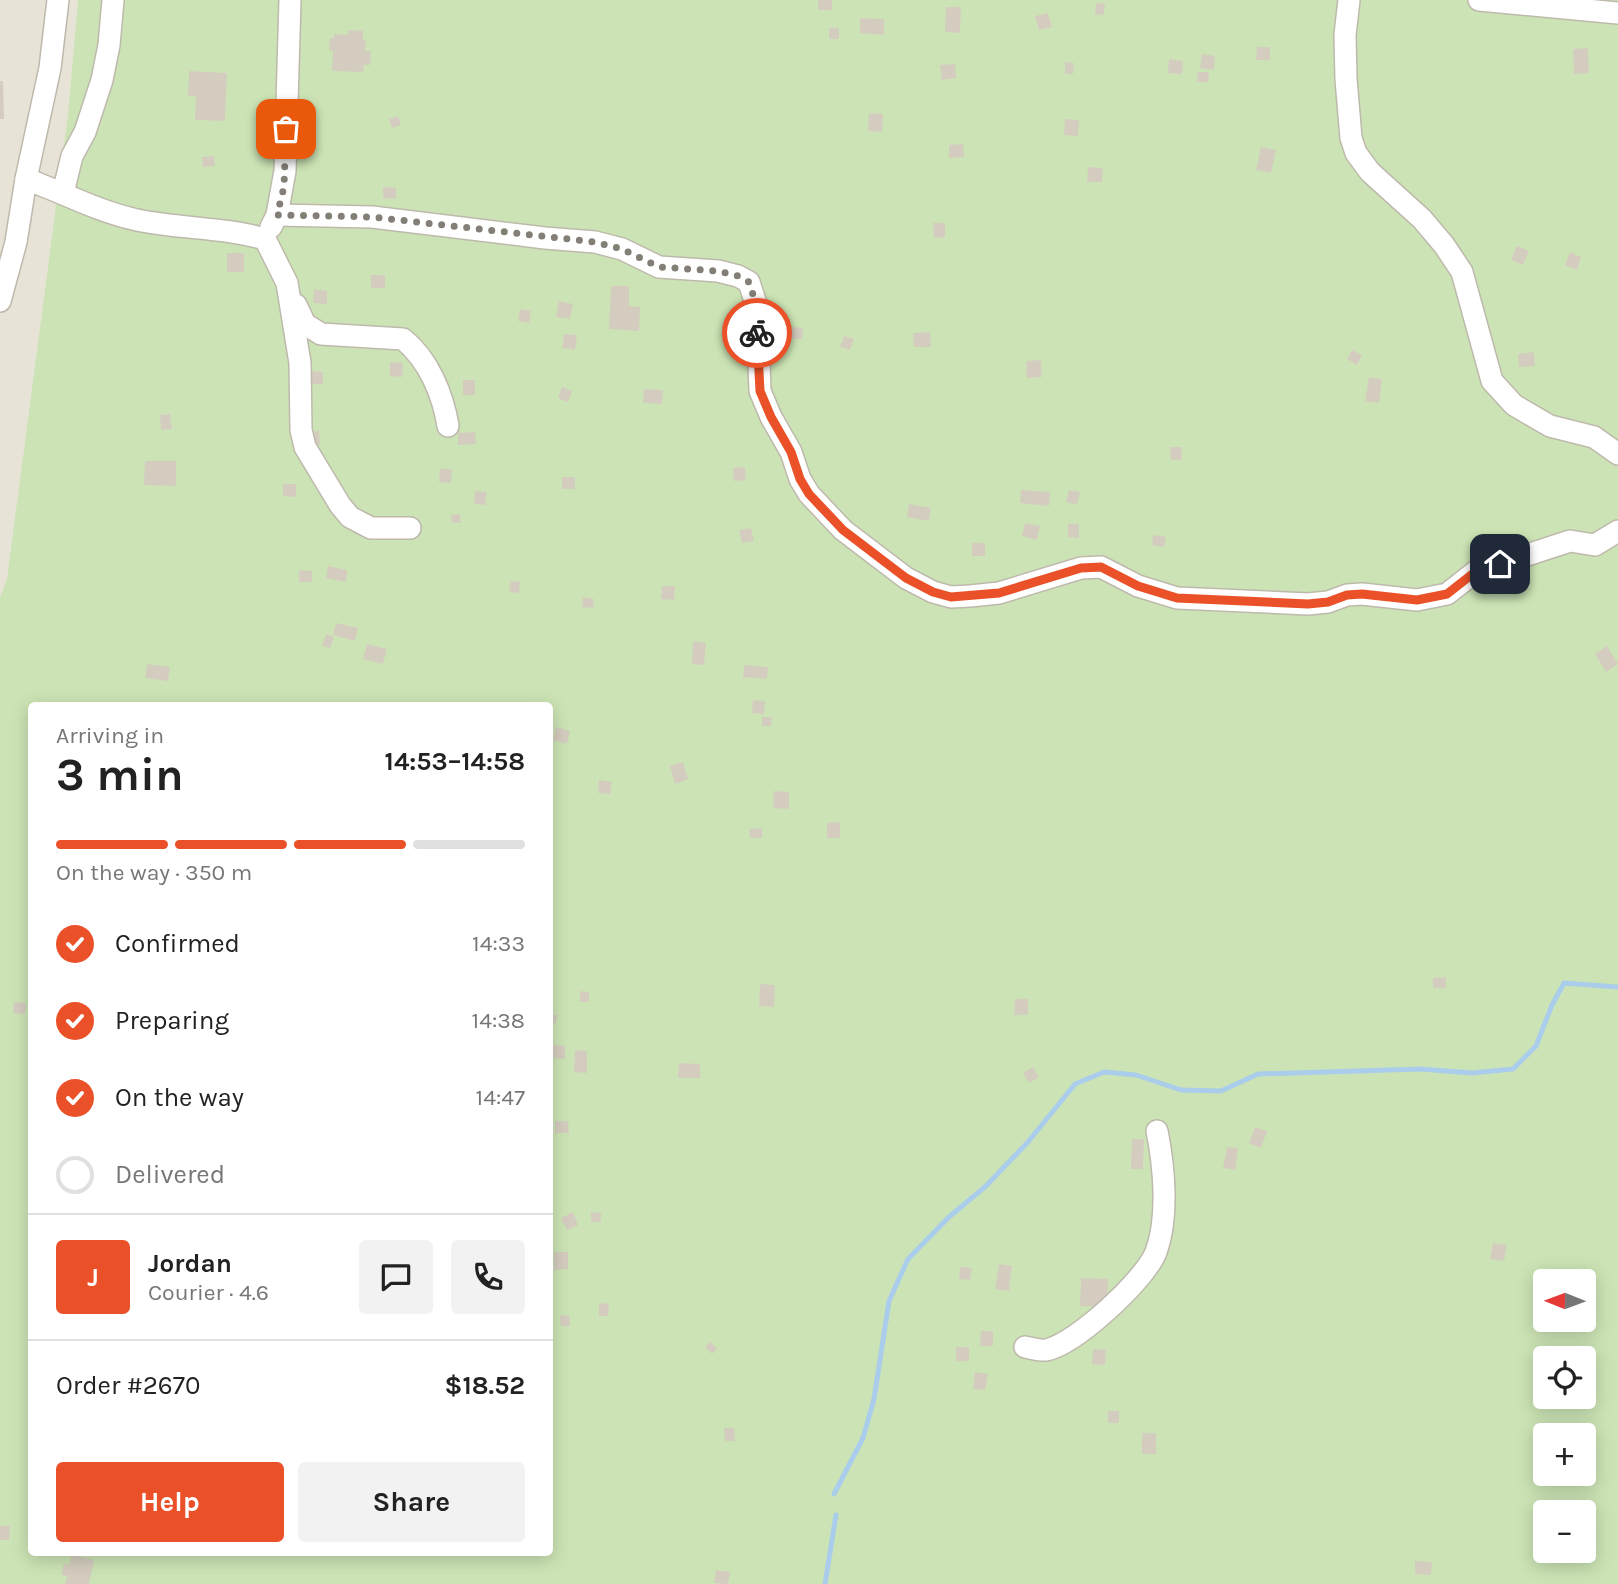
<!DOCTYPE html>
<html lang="en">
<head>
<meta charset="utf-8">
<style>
	:root { --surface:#fff; --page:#f2f2f2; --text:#222; --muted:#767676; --line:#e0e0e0; --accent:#ea5129 }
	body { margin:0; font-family:Karla,sans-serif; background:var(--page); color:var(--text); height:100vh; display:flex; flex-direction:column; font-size:26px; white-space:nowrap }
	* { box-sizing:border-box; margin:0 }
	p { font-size:23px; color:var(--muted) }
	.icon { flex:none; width:38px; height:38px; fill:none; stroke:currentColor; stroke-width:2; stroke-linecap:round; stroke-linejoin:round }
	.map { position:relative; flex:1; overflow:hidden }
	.sheet { position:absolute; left:28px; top:702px; width:525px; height:854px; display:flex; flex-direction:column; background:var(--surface); border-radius:7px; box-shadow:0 4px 18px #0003 }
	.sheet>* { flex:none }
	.needle { width:46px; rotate:271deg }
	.buttons { position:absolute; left:1533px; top:1269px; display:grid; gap:14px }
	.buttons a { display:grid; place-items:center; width:63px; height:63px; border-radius:7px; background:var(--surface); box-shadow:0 4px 18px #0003; font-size:35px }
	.pin { position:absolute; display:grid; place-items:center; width:60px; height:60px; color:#fff; margin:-30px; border-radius:14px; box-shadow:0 4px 10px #0006 }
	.courier { position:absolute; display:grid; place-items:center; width:70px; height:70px; margin:-35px; border:5px solid #ea5129; border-radius:50%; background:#fff; color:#222; box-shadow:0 2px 9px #0007 }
	.summary em { font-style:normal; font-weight:700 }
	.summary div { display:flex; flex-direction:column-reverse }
	.summary { display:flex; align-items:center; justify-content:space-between; height:119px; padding:0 28px }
	h1 { font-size:46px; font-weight:700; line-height:52px }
	.bar { display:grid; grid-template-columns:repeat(4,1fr); gap:10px 7px; align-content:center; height:84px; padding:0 28px }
	.bar i { height:9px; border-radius:5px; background:var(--line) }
	.bar .active { background:var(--accent) }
	.bar p { grid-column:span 4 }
	.line { display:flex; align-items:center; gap:18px; padding:0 28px; border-top:2px solid var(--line) }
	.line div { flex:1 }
	.round { display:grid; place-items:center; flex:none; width:74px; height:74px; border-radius:7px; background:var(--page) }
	ol { padding:0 28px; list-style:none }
	li { display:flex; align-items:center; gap:21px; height:77px }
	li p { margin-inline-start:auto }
	li .icon { padding:7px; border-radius:50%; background:var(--accent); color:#fff; stroke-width:4 }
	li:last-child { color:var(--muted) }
	li i { width:38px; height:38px; border:4px solid var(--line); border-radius:50% }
	.action { display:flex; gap:14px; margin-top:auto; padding:14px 28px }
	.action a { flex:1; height:80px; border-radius:7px; background:var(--accent); color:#fff; font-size:28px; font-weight:700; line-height:80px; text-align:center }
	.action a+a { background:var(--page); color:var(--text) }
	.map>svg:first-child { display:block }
	.residential { fill:#e7e3d7 }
	.green { fill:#cce4b5; fill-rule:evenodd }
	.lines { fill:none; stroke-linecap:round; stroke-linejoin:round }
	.stream { stroke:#aacdeb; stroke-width:5 }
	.building { fill:#d4cdbf }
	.minor-casing { stroke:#beb9ac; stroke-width:24 }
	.minor { stroke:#fff; stroke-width:21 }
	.done { stroke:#837f76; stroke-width:7; stroke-dasharray:0 12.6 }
	.route { stroke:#ea5129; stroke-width:9 }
</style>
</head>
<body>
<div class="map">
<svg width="1618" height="1584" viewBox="0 0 1618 1584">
	<rect width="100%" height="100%" fill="#f3f1e9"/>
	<polygon class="residential" points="0,0 78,0 54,298 15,585 0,620"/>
	<path class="green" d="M 78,0 L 1618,0 L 1618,1584 L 0,1584 L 0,597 L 7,579 L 68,115 ZM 32,705 L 550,705 L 550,1552 L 32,1552 ZM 1545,1281 L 1584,1281 L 1584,1320 L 1545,1320 ZM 1545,1358 L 1584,1358 L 1584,1396 L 1545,1396 ZM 1545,1435 L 1584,1435 L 1584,1474 L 1545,1474 ZM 1545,1512 L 1584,1512 L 1584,1550 L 1545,1550 Z"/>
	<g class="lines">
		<g class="stream">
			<polyline points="834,1494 863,1438 874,1399 889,1301 908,1259 949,1217 986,1186 1028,1142 1075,1084 1104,1072 1136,1075 1181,1090 1221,1091 1258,1074 1420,1069 1472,1073 1513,1069 1536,1046 1552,1005 1564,983 1618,987"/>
			<polyline points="825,1584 836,1515"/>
		</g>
	</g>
	<g class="building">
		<rect x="818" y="0" width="14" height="10"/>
		<polygon points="1096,3 1105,4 1104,15 1095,14"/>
		<polygon points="946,7 961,7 960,33 945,32"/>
		<polygon points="1048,13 1052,27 1039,30 1035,16"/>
		<polygon points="860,18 884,19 884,35 860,33"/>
		<rect x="829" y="28" width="10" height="11"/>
		<polygon points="348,30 363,31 363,40 366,40 365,51 371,51 370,65 364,65 363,72 332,71 333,51 329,50 330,38 334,38 334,34 348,35"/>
		<polygon points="1257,47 1270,47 1270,60 1256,60"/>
		<polygon points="1588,48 1589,73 1574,74 1573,49"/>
		<polygon points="1202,54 1215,56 1214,70 1200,68"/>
		<polygon points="1169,59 1183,61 1182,74 1168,73"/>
		<polygon points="1065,62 1074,63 1073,74 1065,74"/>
		<polygon points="955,64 956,78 942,80 940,65"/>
		<polygon points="189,71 227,73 225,121 195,120 196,96 188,96"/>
		<polygon points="1198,72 1209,72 1208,82 1197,82"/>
		<polygon points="0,81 3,81 4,119 0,119"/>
		<polygon points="869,113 883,114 882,132 868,131"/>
		<polygon points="398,116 401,125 392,128 389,119"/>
		<polygon points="1065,119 1079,120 1078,136 1064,135"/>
		<polygon points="963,144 964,157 949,158 949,145"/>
		<polygon points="1261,147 1276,150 1271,173 1256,170"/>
		<polygon points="214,156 215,166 203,167 202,157"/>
		<polygon points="1088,167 1103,168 1102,182 1087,182"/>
		<polygon points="383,187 396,188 396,199 383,198"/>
		<polygon points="933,223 945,223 945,237 934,238"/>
		<polygon points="1517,246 1529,251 1523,265 1511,260"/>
		<polygon points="1570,252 1581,257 1577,270 1565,265"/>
		<rect x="227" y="253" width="17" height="19"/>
		<rect x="371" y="275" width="14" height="13"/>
		<polygon points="611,286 629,286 629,306 640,307 639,331 609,329"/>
		<polygon points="314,289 327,291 327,304 313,303"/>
		<polygon points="559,301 573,304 570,319 556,317"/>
		<polygon points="520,309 531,311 529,323 518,321"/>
		<polygon points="792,327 803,328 802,339 792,339"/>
		<polygon points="930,332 931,347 914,347 913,333"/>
		<polygon points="564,334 577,335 575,350 562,348"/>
		<polygon points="844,336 854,339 850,350 840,347"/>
		<polygon points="1352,350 1362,355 1357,365 1347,359"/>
		<polygon points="1534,352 1535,366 1519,367 1518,354"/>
		<polygon points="1041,360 1042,377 1027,378 1026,361"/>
		<polygon points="390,362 403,363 402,377 390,376"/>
		<polygon points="311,371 323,372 323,384 311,384"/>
		<polygon points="1369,377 1382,379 1379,403 1365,401"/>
		<rect x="463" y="380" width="12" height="15"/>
		<polygon points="562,387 572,391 568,402 558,398"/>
		<polygon points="644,389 663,390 662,404 643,403"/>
		<polygon points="170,414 172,429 161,430 160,415"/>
		<polygon points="319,431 320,444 309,445 308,432"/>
		<polygon points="475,432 476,444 458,445 458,433"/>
		<polygon points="1170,447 1181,447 1182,460 1171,460"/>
		<polygon points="145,461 176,461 176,486 144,485"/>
		<polygon points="745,467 746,480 734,481 733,468"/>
		<polygon points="440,469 452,469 451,483 439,482"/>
		<rect x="562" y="477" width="13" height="12"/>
		<polygon points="283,484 296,484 296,497 283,496"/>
		<polygon points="1021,490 1050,492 1049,506 1020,503"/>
		<polygon points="1069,490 1080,492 1077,505 1066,502"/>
		<polygon points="475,491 487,492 485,505 474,504"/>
		<polygon points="909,504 931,508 929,521 907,517"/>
		<polygon points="460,514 461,523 452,523 451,515"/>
		<polygon points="1025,523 1040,526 1037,540 1022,536"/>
		<polygon points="1068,524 1079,524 1079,538 1068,537"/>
		<polygon points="751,528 754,541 742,543 739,530"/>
		<polygon points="1153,535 1166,537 1164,547 1152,545"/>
		<rect x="972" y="543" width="13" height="13"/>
		<polygon points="328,566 347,570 346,582 326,578"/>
		<polygon points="299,570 312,571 312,582 299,582"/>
		<polygon points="511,581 520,582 519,593 509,592"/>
		<polygon points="662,586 675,586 674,600 661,599"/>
		<polygon points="583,597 594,599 593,608 582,607"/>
		<polygon points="336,623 358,628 355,641 333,635"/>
		<polygon points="326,634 334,637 330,648 322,646"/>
		<polygon points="693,641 706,643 704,665 692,664"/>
		<polygon points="367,644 387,649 383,664 363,659"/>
		<polygon points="1607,646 1618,664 1606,672 1595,654"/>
		<polygon points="147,664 170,667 168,681 145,678"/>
		<polygon points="744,665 768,667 767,679 743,677"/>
		<polygon points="753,700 765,701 764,714 752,713"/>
		<polygon points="762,717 772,717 771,726 762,726"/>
		<polygon points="556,727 570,731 567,744 553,740"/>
		<polygon points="683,762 688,779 675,784 670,766"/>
		<polygon points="599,780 612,782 610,794 598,793"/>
		<polygon points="774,791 789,792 789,809 773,808"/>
		<polygon points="840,822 840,838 827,838 827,823"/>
		<polygon points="762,828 762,838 750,838 749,829"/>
		<polygon points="1446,977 1446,988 1433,988 1433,978"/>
		<polygon points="760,984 775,985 774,1007 759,1006"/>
		<polygon points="580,991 589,992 589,1002 580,1002"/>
		<polygon points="1015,999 1028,999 1028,1015 1014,1015"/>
		<polygon points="14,1002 26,1003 25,1014 13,1013"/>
		<polygon points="550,1015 557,1015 556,1023 550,1023"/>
		<polygon points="552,1045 565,1046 565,1059 551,1058"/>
		<polygon points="575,1050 587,1051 587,1073 574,1072"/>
		<polygon points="679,1063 700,1064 700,1078 678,1078"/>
		<polygon points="1033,1067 1039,1077 1029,1083 1023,1073"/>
		<polygon points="555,1121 568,1121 569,1133 555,1133"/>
		<polygon points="1255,1127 1267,1131 1261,1148 1249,1143"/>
		<polygon points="1132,1139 1144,1139 1143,1169 1131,1169"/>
		<polygon points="1227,1147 1238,1148 1235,1170 1223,1168"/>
		<polygon points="573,1212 578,1225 567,1230 561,1218"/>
		<polygon points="591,1212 601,1213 601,1222 591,1222"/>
		<polygon points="1493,1243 1507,1245 1504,1261 1490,1259"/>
		<polygon points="554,1252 568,1252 568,1269 554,1270"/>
		<polygon points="999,1264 1012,1266 1009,1291 995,1289"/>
		<polygon points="960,1267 972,1268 970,1280 959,1279"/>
		<polygon points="1081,1278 1108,1279 1107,1307 1080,1306"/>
		<polygon points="599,1303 609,1304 608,1316 599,1316"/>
		<polygon points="569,1315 570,1326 561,1326 560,1316"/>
		<polygon points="981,1331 993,1331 993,1346 980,1346"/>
		<polygon points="711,1342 717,1349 712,1354 705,1347"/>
		<rect x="956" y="1347" width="13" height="14"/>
		<polygon points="1093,1349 1106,1350 1105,1365 1092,1364"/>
		<polygon points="975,1372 988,1374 985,1390 973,1389"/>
		<rect x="1108" y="1411" width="11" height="12"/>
		<polygon points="724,1428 734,1428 735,1441 725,1441"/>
		<rect x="1142" y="1433" width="14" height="21"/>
		<polygon points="0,1526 10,1526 9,1540 0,1540"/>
		<polygon points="72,1555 94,1560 89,1584 65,1584 67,1576 61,1575 64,1564 69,1565"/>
		<polygon points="1415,1561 1432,1562 1431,1575 1415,1574"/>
		<polygon points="716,1570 730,1572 728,1584 714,1583"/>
	</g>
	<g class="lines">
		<defs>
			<g id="minor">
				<polyline points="1349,0 1345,35 1346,79 1351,138 1356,153 1370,172 1422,219 1444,245 1462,272 1492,381 1514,405 1550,426 1594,437 1618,454"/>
				<polyline points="1479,0 1618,13"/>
				<path d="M 26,179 C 62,192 99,212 137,220 C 180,229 223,227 265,239 L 287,283 L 300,363 L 301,430 L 305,447 L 340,505 L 350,517 L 371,528 L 410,528"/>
				<polyline points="63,193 72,156 85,132 102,80 109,45 113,0"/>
				<polyline points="277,215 372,217 545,238 595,242 622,249 659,267 718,271 738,276 749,282 757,307 760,391 771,417 791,452 800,479 809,494 843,530 906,578 933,592 951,597 970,596 999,593 1081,568 1101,567 1138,586 1177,598 1308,604 1328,602 1347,595 1362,594 1417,600 1447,594 1475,572 1570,541 1595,545 1618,531"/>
				<polyline points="271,227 277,215 285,171 290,0"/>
				<polyline points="0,301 16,242 26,179 50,68 58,0"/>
				<path d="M 296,305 L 305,324 L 321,334 L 403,339 C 429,360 443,395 448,426"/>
				<path d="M 1025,1347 C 1031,1348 1041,1351 1046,1350 C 1076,1344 1146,1279 1156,1252 C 1169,1217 1164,1166 1157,1131"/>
			</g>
		</defs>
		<use href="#minor" class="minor-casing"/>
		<use href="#minor" class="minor"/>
	</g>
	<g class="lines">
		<polyline class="done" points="286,129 284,187 277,215 372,217 595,242 622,249 659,267 718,271 738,276 749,282 757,307 757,333"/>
		<polyline class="route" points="757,333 760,391 771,417 791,452 800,479 809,494 843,530 906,578 933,592 951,597 999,593 1081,568 1101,567 1138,586 1177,598 1308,604 1328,602 1347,595 1362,594 1417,600 1447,594 1475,572 1500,564"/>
	</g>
</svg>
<div class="buttons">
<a><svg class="needle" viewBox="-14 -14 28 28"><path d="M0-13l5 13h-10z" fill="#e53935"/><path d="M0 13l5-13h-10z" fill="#767676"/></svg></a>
<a><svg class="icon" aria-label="locate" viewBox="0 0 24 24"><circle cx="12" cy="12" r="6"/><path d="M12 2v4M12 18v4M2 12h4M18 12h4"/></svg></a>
<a>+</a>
<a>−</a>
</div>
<div class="pin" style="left:286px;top:129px;background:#ea580c"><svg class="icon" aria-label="bag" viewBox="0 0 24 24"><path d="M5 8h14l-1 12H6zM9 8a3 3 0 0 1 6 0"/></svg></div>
<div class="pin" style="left:1500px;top:564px;background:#1f2937"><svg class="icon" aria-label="home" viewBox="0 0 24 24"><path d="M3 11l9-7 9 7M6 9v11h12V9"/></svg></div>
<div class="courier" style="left:757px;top:333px"><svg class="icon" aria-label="bike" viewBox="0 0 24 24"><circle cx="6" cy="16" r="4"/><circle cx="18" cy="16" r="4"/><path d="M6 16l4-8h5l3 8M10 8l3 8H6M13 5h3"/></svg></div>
<section class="sheet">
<div class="summary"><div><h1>3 min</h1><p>Arriving in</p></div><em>14:53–14:58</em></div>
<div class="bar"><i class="active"></i><i class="active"></i><i class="active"></i><i></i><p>On the way · 350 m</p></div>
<ol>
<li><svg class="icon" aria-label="check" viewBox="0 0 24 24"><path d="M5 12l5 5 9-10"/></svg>Confirmed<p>14:33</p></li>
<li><svg class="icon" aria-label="check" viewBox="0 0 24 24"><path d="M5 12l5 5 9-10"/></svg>Preparing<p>14:38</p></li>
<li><svg class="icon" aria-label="check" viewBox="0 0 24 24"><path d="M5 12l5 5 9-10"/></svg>On the way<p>14:47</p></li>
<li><i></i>Delivered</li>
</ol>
<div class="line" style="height:126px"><b class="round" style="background:var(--accent);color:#fff">J</b><div><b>Jordan</b><p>Courier · 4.6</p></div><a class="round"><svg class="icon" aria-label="chat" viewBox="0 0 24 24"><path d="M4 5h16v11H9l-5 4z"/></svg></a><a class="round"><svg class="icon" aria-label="phone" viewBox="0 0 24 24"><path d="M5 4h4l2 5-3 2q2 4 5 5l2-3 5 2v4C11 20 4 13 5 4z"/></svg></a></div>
<div class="line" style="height:91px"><div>Order #2670</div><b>$18.52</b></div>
<div class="action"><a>Help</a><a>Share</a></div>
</section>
</div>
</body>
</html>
